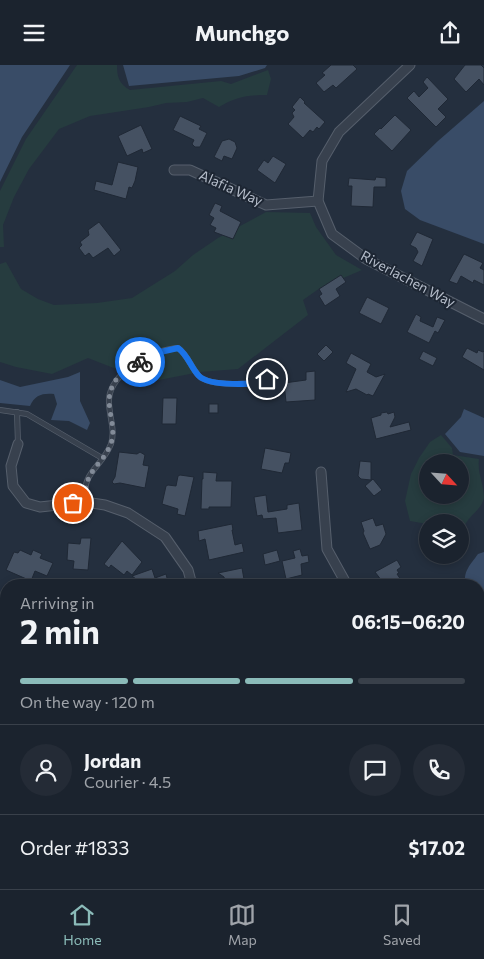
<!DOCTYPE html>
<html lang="en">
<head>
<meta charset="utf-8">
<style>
	:root { --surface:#1b232e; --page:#242b36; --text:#f1f3f6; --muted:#a0a4aa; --line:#39404a; --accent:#8bbbb9 }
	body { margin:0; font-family:Commissioner,sans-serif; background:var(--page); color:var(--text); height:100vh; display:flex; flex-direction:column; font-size:19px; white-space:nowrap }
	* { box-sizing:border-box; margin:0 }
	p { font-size:16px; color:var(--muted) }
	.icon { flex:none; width:28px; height:28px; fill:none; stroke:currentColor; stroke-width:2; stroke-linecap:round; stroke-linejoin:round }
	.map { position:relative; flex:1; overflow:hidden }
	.panel { position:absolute; left:0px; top:514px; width:485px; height:311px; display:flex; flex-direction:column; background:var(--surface); border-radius:20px 20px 0 0; box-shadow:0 2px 8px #0003,0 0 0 1px var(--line) }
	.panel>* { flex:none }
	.needle { width:32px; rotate:116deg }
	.controls { position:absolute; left:419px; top:389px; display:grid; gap:10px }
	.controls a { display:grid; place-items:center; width:50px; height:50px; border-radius:50%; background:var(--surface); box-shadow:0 2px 8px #0003,0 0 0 1px var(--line); font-size:25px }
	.pin { position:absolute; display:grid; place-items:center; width:42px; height:42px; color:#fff; margin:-21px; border:2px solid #fff; border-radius:50%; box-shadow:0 1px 5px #0007 }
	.courier { position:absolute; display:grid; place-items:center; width:50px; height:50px; margin:-25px; border:4px solid #1a73e8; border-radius:50%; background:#fff; color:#222; box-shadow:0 1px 6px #0007 }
	.head em { font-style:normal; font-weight:700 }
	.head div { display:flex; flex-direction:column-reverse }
	.head { display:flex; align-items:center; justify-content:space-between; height:85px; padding:0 20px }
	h1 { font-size:32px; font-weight:700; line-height:38px }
	.bar { display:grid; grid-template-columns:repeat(4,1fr); gap:8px 5px; align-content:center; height:60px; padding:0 20px }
	.bar i { height:6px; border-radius:4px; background:var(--line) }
	.bar .on { background:var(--accent) }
	.bar p { grid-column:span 4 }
	.line { display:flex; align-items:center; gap:12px; padding:0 20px; border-top:1px solid var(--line) }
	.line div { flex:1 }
	.round { display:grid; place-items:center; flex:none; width:52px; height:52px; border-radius:26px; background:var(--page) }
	header { display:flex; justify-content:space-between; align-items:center; height:65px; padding:0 20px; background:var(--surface); font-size:22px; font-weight:700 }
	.dock { display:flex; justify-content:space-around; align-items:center; height:70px; border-top:1px solid var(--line); background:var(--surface); font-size:14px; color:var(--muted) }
	.dock a { display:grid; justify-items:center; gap:2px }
	.dock .on { color:var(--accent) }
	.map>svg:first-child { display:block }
	.green { fill:#263c3f; fill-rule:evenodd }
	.water { fill:#394c67 }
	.building { fill:#455162; stroke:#1f2835 }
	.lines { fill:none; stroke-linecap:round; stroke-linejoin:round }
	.service-casing { stroke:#565f6c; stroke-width:6 }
	.minor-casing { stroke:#565f6c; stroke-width:11 }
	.service { stroke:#38414e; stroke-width:4.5 }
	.minor { stroke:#38414e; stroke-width:9 }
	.done { stroke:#828b98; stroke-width:5; stroke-dasharray:0 9 }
	.route { stroke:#1a73e8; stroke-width:6 }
	.labels { text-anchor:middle; stroke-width:4; stroke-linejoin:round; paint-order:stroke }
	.street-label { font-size:14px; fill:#b4bcc9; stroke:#1d2633 }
</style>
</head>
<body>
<header><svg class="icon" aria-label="menu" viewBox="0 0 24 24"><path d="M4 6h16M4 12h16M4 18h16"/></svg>Munchgo<svg class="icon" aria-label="share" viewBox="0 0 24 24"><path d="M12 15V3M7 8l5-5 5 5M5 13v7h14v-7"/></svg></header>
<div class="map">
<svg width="484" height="824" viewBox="0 0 484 824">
	<rect width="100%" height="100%" fill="#242f3e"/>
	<g class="green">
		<path d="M 77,0 L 117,0 C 117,12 119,19 130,25 L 221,16 L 231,19 L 268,5 L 271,14 L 267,30 C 247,30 236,32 219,42 L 203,33 L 187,37 L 166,38 L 149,42 L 90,51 L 59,64 L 29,104 L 14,132 L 3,160 L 4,182 L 0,182 L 0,126 L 26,74 Z"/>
		<polygon points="266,147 310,148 316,162 336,190 362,205 320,223 303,235 308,250 238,304 200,307 159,315 134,311 88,293 52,309 16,302 0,297 0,199 6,197 21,224 38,234 54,240 97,238 132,233 175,206 193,190 218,173"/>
		<path d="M 441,370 L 452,383 L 453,390 L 479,394 C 477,408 484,419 484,433 C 481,445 471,449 466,458 C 463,464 462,472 460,477 L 460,458 L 427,459 L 410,456 L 405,436 L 411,409 L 419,393 L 430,377 ZM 428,398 L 460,398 L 460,430 L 428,430 Z"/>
	</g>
	<g class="water">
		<polygon points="0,0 70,0 22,72 0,117"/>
		<polygon points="123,0 267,0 265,3 239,11 129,21"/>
		<polygon points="484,36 484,179 420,155 405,144 401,126 407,106 438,76"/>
		<path d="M 80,307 L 80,336 L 90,358 L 87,365 L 69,356 L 51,355 L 57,339 L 54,329 C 42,328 35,330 30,341 L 0,338 L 0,315 L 20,322 L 68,312 Z"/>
		<polygon points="464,344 484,353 484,391 460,387 445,369 461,352"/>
		<path d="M 484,487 L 484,576 L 479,560 L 479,520 L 466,520 C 462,507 471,499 478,489 Z"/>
		<polygon points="6,610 6,790 0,797 0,615"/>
		<polygon points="208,819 302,819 310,824 202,824"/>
	</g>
	<g class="building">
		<polygon points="331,0 353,0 357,4 336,23 333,20 324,27 316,18 325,10 322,8"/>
		<polygon points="465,0 481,0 484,3 484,20 479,14 466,27 454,14"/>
		<polygon points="427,12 448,34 438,44 446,52 436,62 407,33 414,26 419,32 428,23 423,17"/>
		<polygon points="300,32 305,37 304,38 325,57 319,64 317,62 313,67 310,65 303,73 288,59 294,52 292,48 295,45 292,42"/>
		<polygon points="395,50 411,65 392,86 374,69 380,63 381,64"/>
		<polygon points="180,51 201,61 199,64 207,68 200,82 195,82 192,79 194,75 173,65"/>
		<polygon points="141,60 152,84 143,88 142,84 127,91 118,71"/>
		<polygon points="229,74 235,77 237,83 232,94 224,91 222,96 214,92 222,76"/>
		<polygon points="273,91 286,99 275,118 257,105 264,95 268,98"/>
		<polygon points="118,97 138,102 135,116 132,123 129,122 126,134 94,125 96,116 112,120"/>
		<polygon points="376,112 386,113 386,122 374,122 373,142 351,141 352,121 348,121 349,113 375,115"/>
		<polygon points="215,138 222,141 220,146 241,157 233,174 214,167 216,163 210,160 214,153 209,150"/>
		<polygon points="99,157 121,185 114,191 108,183 93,193 89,188 85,191 79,183 82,180 80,177 89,170 88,165"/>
		<polygon points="417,167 433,174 422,201 413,196 418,187 416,183 410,180"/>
		<polygon points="464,189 483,198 480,203 484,205 484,220 474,215 473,218 461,211 457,219 449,216"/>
		<polygon points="341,210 346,217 336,224 340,231 325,241 319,231 322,229 319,224"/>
		<polygon points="367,232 389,243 381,259 359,248"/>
		<polygon points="416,249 421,252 420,256 433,262 437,252 445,255 438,268 435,266 429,278 407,267"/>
		<polygon points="326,280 333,287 324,296 317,289"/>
		<polygon points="467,283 477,288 478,285 483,287 484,286 484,305 462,292"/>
		<polygon points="423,286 437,293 433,301 419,294"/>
		<polygon points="351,288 371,299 367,307 376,312 385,309 373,331 368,329 367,330 356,324 346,327 356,304 346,298"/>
		<polygon points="315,306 315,335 286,337 284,318 306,315 306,307"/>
		<polygon points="163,333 177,333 176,359 162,359"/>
		<rect x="209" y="339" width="9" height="9"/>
		<polygon points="387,347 388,349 394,347 395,352 390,362 409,357 411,365 376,374 371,353 381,350 381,348"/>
		<polygon points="265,383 291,388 289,398 285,398 282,408 261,404"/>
		<polygon points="119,387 137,389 140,387 145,390 143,400 149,401 145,423 120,418 114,419 112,417 115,412"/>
		<polygon points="360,396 371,397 371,415 361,414 358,411"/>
		<polygon points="203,407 217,408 216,416 232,416 231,442 209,442 209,444 201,444 202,414 203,414"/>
		<polygon points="180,410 194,412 185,451 177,449 178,444 162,439 166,421 168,420 176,421 178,411"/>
		<polygon points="373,414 382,425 374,431 365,421"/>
		<polygon points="266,430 268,447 287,444 287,440 299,438 302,465 278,468 276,453 263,454 262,450 257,451 254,432"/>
		<polygon points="373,453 376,461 383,459 386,469 380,480 370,484 363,468 364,466 361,457"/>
		<polygon points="232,459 233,465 232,465 235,480 242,478 244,487 209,495 205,474 199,476 198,466"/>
		<polygon points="81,473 91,473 88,505 73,504 74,496 67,495 68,478 80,479"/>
		<polygon points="122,476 142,497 132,510 127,506 124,510 111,500 109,503 104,499"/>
		<polygon points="300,484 302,491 308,490 309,497 301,499 302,510 286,514 282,496 295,493 293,486"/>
		<polygon points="20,485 31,490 33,485 42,489 40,493 53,498 47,511 35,506 31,516 6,505 14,487 18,488"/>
		<polygon points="277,485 280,496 265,500 263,489"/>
		<polygon points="397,495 401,502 397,505 399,508 397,509 403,518 400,520 385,520 375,507"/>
		<polygon points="242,503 245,520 226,520 224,512 218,508"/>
		<polygon points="152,504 155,513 166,509 168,517 163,519 163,520 144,520 132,511"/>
	</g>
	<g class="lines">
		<defs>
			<g id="service">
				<polyline points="0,345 27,349 102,393"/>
				<polyline points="17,347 18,379"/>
				<path d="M 85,437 C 82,405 101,404 111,379 C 116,364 108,349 109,334 C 111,307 154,284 178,283 C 188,290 191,303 199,311 C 209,321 256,321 267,314"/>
			</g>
			<g id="minor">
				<polyline points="410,0 339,67 322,96 318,136 332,169 366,194 484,254"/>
				<polyline points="174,105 190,105 266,140 318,136"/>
				<polyline points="18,379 11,401 13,421 26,438 40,442 85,437 105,440 128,448 165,472 188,505 192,520"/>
				<polyline points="321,407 327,484 347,520"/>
				<polyline points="479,800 484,803"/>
				<polyline points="119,824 121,819"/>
			</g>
		</defs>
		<use href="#service" class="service-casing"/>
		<use href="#minor" class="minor-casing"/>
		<use href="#service" class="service"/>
		<use href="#minor" class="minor"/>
	</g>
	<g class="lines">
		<path class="done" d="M 73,438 L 86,437 C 82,403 105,401 112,375 C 116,358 104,340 112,322 C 116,310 130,304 140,297"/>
		<path class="route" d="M 140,297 L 156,288 L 178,283 C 188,290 191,303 199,311 C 209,321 256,321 267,314"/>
	</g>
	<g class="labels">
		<g class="street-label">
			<text transform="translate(231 123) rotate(24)" y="5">Alafia Way</text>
			<text transform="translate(408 214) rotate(28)" y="5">Riverlachen Way</text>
		</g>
	</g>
</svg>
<div class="controls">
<a><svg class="needle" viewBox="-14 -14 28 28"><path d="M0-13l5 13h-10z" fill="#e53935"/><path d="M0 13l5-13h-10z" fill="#a0a4aa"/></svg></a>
<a><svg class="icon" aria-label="layers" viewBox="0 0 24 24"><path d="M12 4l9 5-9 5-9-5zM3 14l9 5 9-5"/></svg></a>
</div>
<div class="pin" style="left:73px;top:438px;background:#ea580c"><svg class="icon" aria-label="bag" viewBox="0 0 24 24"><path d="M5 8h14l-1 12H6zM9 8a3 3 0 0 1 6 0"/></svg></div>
<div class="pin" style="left:267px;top:314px;background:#1f2937"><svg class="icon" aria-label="home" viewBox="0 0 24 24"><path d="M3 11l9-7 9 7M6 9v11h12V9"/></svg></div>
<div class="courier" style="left:140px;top:297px"><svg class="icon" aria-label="bike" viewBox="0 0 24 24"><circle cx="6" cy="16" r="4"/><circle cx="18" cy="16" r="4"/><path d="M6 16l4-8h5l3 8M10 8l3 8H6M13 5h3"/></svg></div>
<section class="panel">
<div class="head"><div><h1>2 min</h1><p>Arriving in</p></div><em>06:15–06:20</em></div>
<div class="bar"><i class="on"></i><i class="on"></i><i class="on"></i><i></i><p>On the way · 120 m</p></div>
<div class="line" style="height:90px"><a class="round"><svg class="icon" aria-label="person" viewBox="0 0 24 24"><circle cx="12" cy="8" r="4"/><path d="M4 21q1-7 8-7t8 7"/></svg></a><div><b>Jordan</b><p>Courier · 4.5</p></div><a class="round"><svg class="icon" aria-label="chat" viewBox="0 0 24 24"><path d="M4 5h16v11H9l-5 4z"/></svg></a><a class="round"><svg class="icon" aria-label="phone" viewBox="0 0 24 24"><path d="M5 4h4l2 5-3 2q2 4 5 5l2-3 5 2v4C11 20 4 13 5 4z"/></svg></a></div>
<div class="line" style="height:65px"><div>Order #1833</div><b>$17.02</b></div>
</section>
</div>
<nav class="dock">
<a class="on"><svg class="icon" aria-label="home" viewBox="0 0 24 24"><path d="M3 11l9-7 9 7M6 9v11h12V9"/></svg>Home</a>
<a><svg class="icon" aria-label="map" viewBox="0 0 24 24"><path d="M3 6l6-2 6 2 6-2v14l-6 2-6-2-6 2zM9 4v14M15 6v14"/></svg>Map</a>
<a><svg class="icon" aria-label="saved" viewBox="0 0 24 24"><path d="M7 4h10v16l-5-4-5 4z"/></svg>Saved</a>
</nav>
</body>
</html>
